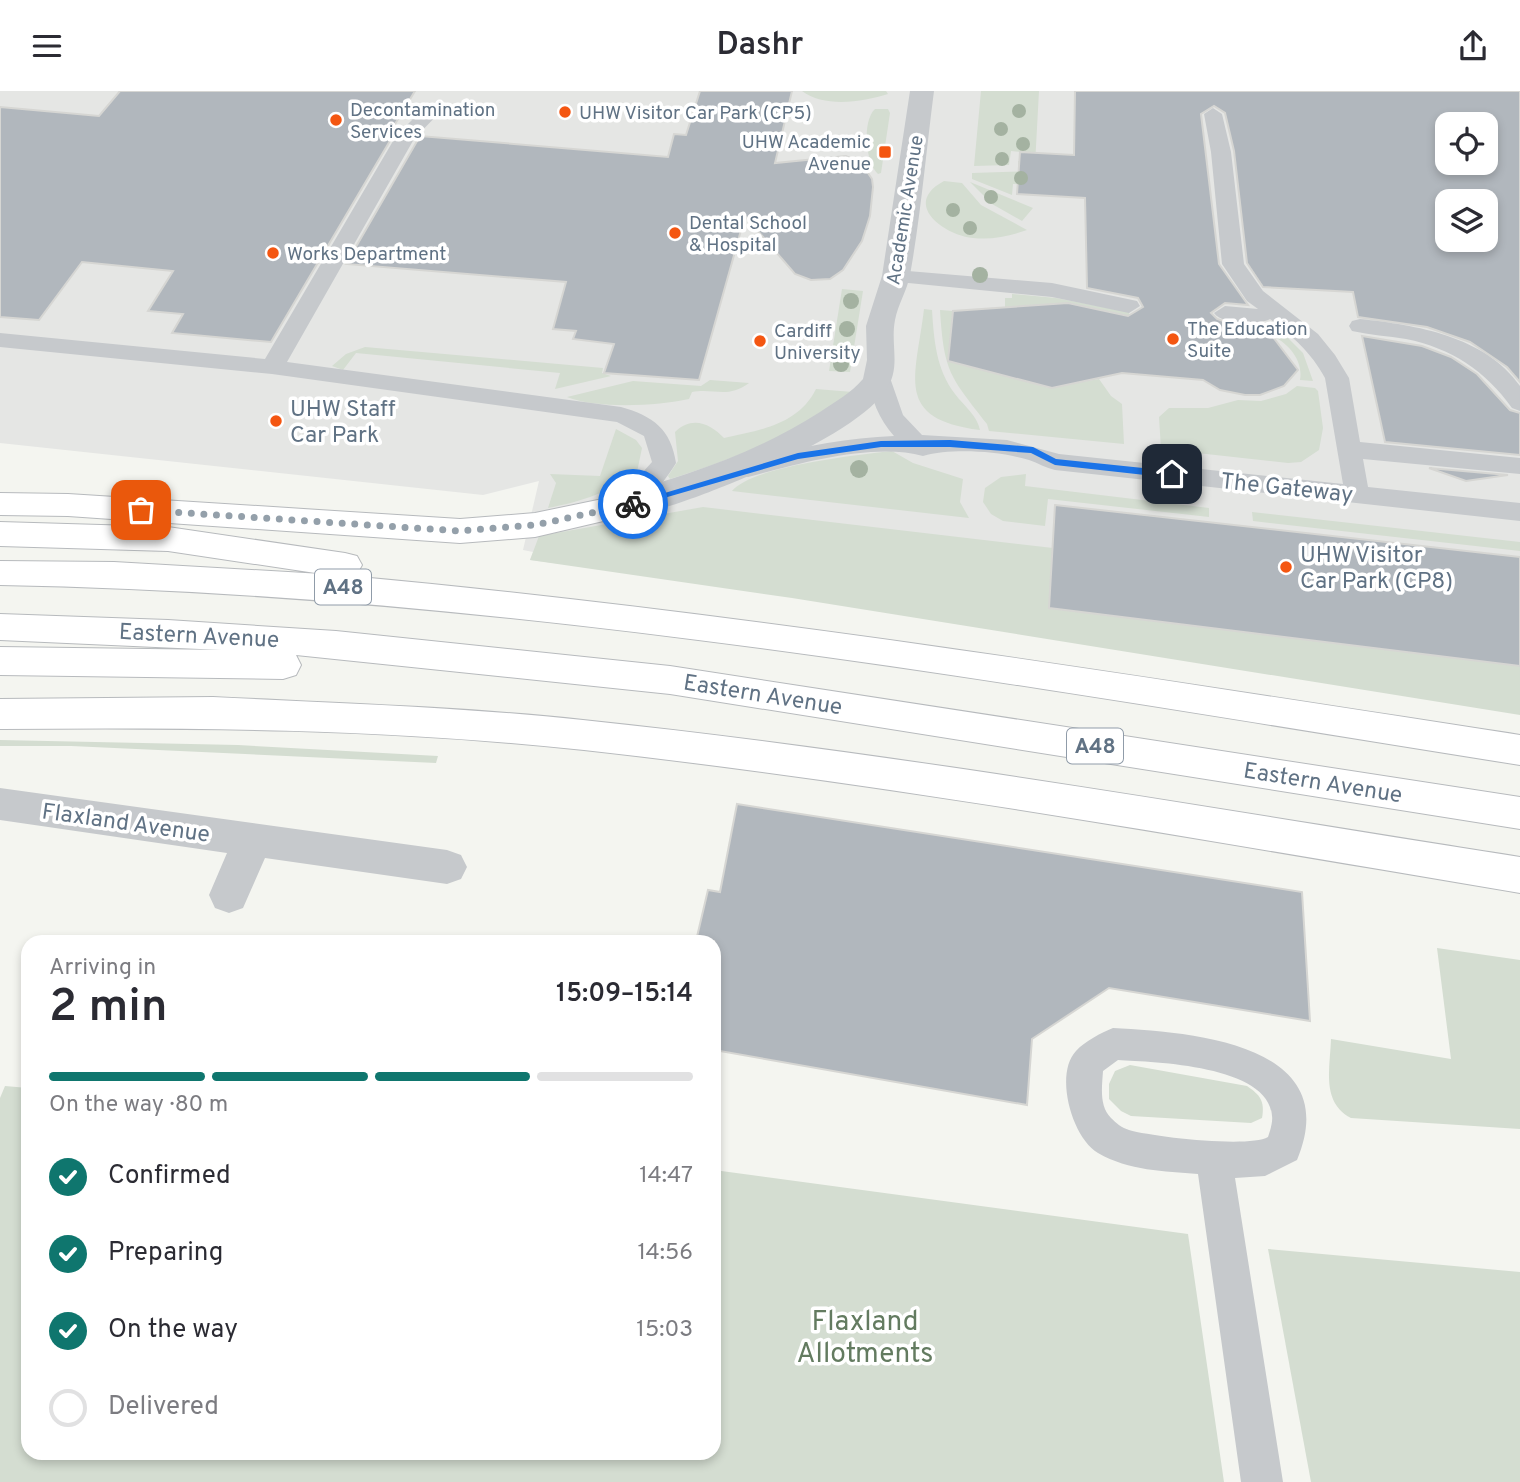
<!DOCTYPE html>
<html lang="en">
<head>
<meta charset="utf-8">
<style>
	:root { --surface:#fff; --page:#f7f7f7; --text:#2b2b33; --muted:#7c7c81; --line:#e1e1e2; --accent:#0f766e }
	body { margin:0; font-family:Overpass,sans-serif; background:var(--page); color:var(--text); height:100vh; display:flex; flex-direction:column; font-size:26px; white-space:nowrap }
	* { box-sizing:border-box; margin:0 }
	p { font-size:23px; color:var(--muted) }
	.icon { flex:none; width:38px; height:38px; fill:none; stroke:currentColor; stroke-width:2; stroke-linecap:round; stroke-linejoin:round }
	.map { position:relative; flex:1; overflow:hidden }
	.side { position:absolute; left:21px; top:844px; width:700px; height:525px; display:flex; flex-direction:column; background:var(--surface); border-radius:21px; box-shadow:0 4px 10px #0003 }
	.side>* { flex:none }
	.controls { position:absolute; left:1435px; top:21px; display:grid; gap:14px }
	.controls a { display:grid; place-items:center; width:63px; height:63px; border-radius:14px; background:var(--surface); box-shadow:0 4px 10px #0003; font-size:35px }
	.pin { position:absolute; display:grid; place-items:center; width:60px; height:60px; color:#fff; margin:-30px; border-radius:14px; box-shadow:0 4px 10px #0006 }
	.courier { position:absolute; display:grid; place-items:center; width:70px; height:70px; margin:-35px; border:5px solid #1a73e8; border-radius:50%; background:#fff; color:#222; box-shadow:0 2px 9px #0007 }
	.summary em { font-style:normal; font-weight:600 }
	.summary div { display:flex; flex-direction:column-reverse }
	.summary { display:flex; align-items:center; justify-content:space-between; height:119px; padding:0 28px }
	h1 { font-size:46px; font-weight:600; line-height:52px }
	.bar { display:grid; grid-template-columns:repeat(4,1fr); gap:10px 7px; align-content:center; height:84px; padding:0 28px }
	.bar i { height:9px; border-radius:5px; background:var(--line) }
	.bar .current { background:var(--accent) }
	.bar p { grid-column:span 4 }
	ol { padding:0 28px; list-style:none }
	li { display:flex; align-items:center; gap:21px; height:77px }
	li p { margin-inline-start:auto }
	li .icon { padding:7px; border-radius:50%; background:var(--accent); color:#fff; stroke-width:4 }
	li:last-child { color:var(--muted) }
	li i { width:38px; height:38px; border:4px solid var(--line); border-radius:50% }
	header { display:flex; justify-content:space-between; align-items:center; height:91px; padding:0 28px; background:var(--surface); font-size:32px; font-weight:600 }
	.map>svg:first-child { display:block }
	.built { fill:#e5e6e4; fill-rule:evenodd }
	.green { fill:#d4ddd1 }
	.building { fill:#b1b7bd; stroke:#d6d6d3; stroke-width:2; fill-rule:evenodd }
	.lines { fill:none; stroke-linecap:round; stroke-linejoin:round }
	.trunk-casing { stroke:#b7babd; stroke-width:2 }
	.service { fill:#c6c9cc; fill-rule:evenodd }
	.minor { fill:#c6c9cc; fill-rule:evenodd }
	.trunk { fill:#fff; fill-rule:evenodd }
	.tree { fill:#a4b2a1 }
	.route { fill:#1a73e8 }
	.done { stroke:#94a0aa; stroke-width:7; stroke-dasharray:0 12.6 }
	.poi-dot { fill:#f45611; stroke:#fff; stroke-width:2.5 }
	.labels { text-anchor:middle; stroke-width:7; stroke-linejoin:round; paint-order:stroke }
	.far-poi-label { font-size:19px; fill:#607284; stroke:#fff; text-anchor:start }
	.far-street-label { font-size:19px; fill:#607284; stroke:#fff }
	.shield { fill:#fff; stroke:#909ca9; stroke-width:2 }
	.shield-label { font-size:21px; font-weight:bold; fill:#607284 }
	.poi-label { font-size:23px; fill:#607284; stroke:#fff; text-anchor:start }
	.street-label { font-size:23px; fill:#607284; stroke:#fff }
	.near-park-label { font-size:28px; fill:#637b60; stroke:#fff }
</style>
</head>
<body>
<header><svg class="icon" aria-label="menu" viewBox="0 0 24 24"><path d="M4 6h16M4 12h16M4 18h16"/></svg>Dashr<svg class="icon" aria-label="share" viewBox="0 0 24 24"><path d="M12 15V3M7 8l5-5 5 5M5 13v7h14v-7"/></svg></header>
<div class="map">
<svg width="1520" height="1391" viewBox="0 0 1520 1391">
	<rect width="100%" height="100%" fill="#f4f5f0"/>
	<path class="built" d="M 0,0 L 1520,0 L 1520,595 L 530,469 L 533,461 L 523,459 L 539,390 L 483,404 L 0,352 ZM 1447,33 L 1486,33 L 1486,72 L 1447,72 ZM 1447,110 L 1486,110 L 1486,149 L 1447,149 Z"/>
	<g class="green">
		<path d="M 802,0 L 886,0 L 888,3 C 863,11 824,17 802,0 Z"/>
		<polygon points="981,0 1039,0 1035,74 1018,74 1018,70 1029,70 1029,62 1011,60 1009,74 974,75"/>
		<path d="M 875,18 L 888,18 L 890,22 L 881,82 L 878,83 C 865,71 862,30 875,18 Z"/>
		<polygon points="1034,80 1033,94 1013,93 1012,104 972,88 972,82"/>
		<path d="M 944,90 L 962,92 L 981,114 L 1027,139 C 1010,145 992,149 973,147 C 944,144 901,113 944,90 Z"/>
		<polygon points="970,91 1033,117 1022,130 992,113"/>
		<polygon points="842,198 863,200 850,281 829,280"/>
		<polygon points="1012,203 1056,207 1129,221 1130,238 1058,213 1005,216 1005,207 1012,207"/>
		<path d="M 924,218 L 932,219 C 934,249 936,278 955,303 C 964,315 977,324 980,339 C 893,328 916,286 924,218 Z"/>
		<path d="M 940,219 L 953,220 L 949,270 L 1049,297 L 1099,288 L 1111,305 L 1122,313 L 1124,353 L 989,340 L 987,333 C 950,285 944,282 940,219 Z"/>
		<path d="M 1276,235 L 1303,262 L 1313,290 L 1300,289 C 1304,267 1285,249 1265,241 Z"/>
		<polygon points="365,256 603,277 602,282 611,285 555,298 560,282 356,262 343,279 332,275 346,263"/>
		<path d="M 710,289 L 749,292 C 728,308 714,297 692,301 L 689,308 C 657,315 597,318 567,306 L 633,290 L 701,295 Z"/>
		<polygon points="1297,295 1315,297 1318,300 1323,337 1319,359 1301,371 1288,372 1161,358 1159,326 1169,317 1208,317 1238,309 1261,310 1286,303"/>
		<path d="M 816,298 L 853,301 C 798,342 735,368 670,388 L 668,385 L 678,370 L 675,341 C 692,324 711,333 724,347 C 760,339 798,334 816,298 Z"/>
		<path d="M 616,338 L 636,349 L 642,357 L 637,381 C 608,402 583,410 548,417 L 556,392 L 550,383 L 600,385 Z"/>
		<path d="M 892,360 L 913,372 L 963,388 L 960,411 L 969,427 L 732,400 C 752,375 858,364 892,360 Z"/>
		<polygon points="1026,383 1025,395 1209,417 1209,426 1048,408 1045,435 1003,430 991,423 983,411 985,397 1001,386"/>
		<polygon points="703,416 1053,457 1049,517 1520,575 1520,624 792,507 530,469 539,445"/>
		<polygon points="1252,421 1520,451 1520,460 1253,430"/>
		<polygon points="0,649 238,654 438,665 436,672 71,655 0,655"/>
		<path d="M 1437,857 L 1520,869 L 1520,1038 L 1351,1027 C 1321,1011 1330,978 1331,948 L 1451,968 Z"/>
		<path d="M 1130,974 L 1247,995 C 1260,1004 1265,1010 1262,1027 L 1251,1032 L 1131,1025 L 1121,1020 L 1109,1008 L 1109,993 L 1115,980 Z"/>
		<polygon points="5,995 28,997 28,1362 714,1362 714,1079 1188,1143 1224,1391 0,1391 0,1007"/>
		<polygon points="1268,1158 1520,1181 1520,1391 1311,1391"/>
	</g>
	<g class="building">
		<polygon points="120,0 415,0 389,43 394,43 271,251 172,242 183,223 148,220 173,180 82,171 39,229 0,226 0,16 99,25"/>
		<polygon points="700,0 792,0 775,72 846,65 862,73 872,88 873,96 870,125 862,150 843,179 830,188 811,189 795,183 745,125 699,289 604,282 614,253 573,248 576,240 553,238 566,191 346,173 420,45 668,66 674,43 686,44"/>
		<path d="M 1075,0 L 1520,0 L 1520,291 L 1507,276 L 1470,251 L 1427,236 L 1358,226 L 1353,201 L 1263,196 L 1247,172 L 1234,60 L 1225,22 L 1214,15 L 1201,23 L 1219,173 L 1248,214 L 1225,212 L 1211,222 L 1217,228 L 1232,233 L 1263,233 L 1298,279 L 1284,295 L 1260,304 L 1245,304 L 1220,299 L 1203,289 L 1122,282 L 1052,297 L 948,270 L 953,220 L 1068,212 L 1128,225 L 1143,216 L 1138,207 L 1087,197 L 1085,107 L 1017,103 L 1020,61 L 1074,64 ZM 1447,33 L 1486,33 L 1486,72 L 1447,72 ZM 1447,110 L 1486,110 L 1486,149 L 1447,149 Z"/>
		<polygon points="1362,245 1422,255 1451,266 1477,283 1510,319 1520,322 1520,364 1385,351"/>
		<polygon points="1429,377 1508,384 1466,390"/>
		<polygon points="1055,414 1520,466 1520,575 1049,517"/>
		<polygon points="737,713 1302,801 1310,930 1109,897 1032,948 1027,1014 714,959 714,850 696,850 708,799 720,801"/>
	</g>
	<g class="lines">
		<defs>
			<g id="trunk">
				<polygon points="0,402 68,403 460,428 535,422 617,405 629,408 633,416 629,424 535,446 460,452 68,425 0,424"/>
				<path d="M 0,431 L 168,436 L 345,462 L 357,465 L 362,474 L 357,483 L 349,485 C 742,521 1131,584 1520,644 L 1520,674 C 1016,594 511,503 0,494 L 0,470 L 114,471 L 322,483 L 168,460 L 0,455 Z"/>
				<polygon points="0,523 168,529 336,540 670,575 1520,706 1520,738 670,603 296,564 301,574 296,584 283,588 0,584 0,556 222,559 0,549"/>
				<path d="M 213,606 C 336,612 460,616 583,629 C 897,662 1208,717 1520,766 L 1520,802 C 1209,750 898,694 584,659 C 390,638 195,636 0,638 L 0,608 Z"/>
			</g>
		</defs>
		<use href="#trunk" class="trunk-casing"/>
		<g class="service">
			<path d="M 433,13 L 442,19 L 414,48 L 287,271 L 621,316 C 653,325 671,338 676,372 C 664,392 635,430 608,422 L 604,416 L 633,392 L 652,371 L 644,345 L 617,331 L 272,283 L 0,256 L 0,242 L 265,268 L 396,45 L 426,15 Z"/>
			<path d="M 1213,17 L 1222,23 L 1231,61 L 1244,173 L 1263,200 L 1318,243 L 1335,264 L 1349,287 L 1360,351 L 1520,367 L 1520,383 L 1363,368 L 1368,396 L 1520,412 L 1520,430 L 1055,379 C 1046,377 1038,372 1029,369 C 999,360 952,357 923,365 C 874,351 797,373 748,386 L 739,384 L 736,378 L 739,372 C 790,358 841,347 894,345 C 879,328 871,308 868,286 L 872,281 L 888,281 L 903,324 L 922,344 L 1007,349 L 1059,363 L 1343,393 L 1325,287 C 1311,261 1293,246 1270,228 C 1259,234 1222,234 1214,222 L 1225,215 L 1258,218 L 1247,210 L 1222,173 L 1211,61 L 1204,23 Z"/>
			<polygon points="896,179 1052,192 1137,210 1140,215 1129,222 1052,206 888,190 885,185"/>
			<path d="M 1360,228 C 1416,234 1485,245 1520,295 L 1520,320 L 1512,317 C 1486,280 1451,257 1406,248 C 1388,245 1370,244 1352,240 L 1349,235 L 1352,230 Z"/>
			<path d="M 1113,937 C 1190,941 1346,952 1297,1069 L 1265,1085 L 1235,1087 L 1283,1391 L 1241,1391 L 1198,1083 C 1164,1080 1129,1080 1098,1062 C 1072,1047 1054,983 1076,960 C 1085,950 1101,942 1113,937 ZM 1118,969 C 1154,971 1269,974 1272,1025 C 1273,1031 1270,1040 1268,1046 C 1249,1057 1153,1046 1129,1039 C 1122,1037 1116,1032 1111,1027 C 1099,1015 1102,996 1103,980 Z"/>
		</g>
		<g class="minor">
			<path d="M 910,0 L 934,0 C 926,61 921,123 910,184 C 907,200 898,213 895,229 C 890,255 902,277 885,300 C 861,336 768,378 727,394 C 699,405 633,432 605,424 L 601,416 L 605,408 C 681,386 753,364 820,321 C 835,311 851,302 863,288 L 867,269 L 866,235 L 882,185 Z"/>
			<polygon points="0,697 447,759 461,764 467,776 461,788 447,793 265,767 243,817 229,822 215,817 209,804 227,762 0,729"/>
		</g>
		<use href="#trunk" class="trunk"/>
	</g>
	<g class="tree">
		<circle cx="1019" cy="20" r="7"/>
		<circle cx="1001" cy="38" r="7"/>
		<circle cx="1023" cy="53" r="7"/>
		<circle cx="1002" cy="68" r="7"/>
		<circle cx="1021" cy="87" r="7"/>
		<circle cx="991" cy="106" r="7"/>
		<circle cx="953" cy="119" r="7"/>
		<circle cx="970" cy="137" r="7"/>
		<circle cx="980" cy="184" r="8"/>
		<circle cx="851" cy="210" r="8"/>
		<circle cx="847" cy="238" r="8"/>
		<circle cx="841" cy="273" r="8"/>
		<circle cx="859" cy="378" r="9"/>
	</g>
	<polygon class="route" points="950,349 1033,356 1056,368 1172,380 1177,383 1172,387 1055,374 1031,362 950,356 881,356 798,368 633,416 628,413 798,362 881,350"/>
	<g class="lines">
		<polyline class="done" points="141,419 460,440 535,434 633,413"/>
	</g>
	<g class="poi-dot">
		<circle cx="565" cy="21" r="7"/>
		<circle cx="336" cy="29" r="7"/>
		<rect x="878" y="54" width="14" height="14" rx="3.5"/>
		<circle cx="675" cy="142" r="7"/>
		<circle cx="273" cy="162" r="7"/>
		<circle cx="1173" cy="248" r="7"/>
		<circle cx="760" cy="250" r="7"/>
		<circle cx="276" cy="330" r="7"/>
		<circle cx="1286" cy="476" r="7"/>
	</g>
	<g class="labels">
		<g class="far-poi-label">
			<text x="350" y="25">Decontamination<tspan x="350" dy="22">Services</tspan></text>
			<text x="579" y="28">UHW Visitor Car Park (CP5)</text>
			<text x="871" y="57" text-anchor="end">UHW Academic<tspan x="871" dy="22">Avenue</tspan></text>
			<text x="689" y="138">Dental School<tspan x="689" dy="22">&amp; Hospital</tspan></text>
			<text x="287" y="169">Works Department</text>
			<text x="1187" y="244">The Education<tspan x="1187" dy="22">Suite</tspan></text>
			<text x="774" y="246">Cardiff<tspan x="774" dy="22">University</tspan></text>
		</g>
		<g class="far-street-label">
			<text transform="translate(904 119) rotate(-81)" y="7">Academic Avenue</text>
		</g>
		<g class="shield">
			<rect x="315" y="478.5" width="56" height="35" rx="5"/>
			<rect x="1067" y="637.5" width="56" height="35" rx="5"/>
		</g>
		<g class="shield-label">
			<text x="343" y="503">A48</text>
			<text x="1095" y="662">A48</text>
		</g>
		<g class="poi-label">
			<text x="290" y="325">UHW Staff<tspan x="290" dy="26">Car Park</tspan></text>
			<text x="1300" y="471">UHW Visitor<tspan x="1300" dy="26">Car Park (CP8)</tspan></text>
		</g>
		<g class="street-label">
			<text transform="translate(1287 396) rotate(6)" y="8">The Gateway</text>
			<text transform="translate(199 544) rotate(3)" y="8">Eastern Avenue</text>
			<text transform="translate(763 603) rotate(9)" y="8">Eastern Avenue</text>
			<text transform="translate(1323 691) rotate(9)" y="8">Eastern Avenue</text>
			<text transform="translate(126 731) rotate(8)" y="8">Flaxland Avenue</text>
		</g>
		<g class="near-park-label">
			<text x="865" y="1239">Flaxland<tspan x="865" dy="32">Allotments</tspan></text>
		</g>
	</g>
</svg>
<div class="controls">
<a><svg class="icon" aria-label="locate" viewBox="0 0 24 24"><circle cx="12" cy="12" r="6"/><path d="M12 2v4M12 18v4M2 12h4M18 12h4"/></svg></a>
<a><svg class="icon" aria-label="layers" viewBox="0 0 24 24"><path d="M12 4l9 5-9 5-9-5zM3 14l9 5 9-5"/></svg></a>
</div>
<div class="pin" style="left:141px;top:419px;background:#ea580c"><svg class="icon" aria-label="bag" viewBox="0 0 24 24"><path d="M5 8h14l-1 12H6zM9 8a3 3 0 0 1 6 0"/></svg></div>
<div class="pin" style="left:1172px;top:383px;background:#1f2937"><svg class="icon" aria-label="home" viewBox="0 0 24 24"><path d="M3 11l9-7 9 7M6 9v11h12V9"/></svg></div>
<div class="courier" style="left:633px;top:413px"><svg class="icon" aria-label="bike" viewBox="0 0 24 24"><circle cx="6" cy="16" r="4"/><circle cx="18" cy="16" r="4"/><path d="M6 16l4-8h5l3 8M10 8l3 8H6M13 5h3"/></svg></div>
<section class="side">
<div class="summary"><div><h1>2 min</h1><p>Arriving in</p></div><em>15:09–15:14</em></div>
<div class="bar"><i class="current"></i><i class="current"></i><i class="current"></i><i></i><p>On the way · 80 m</p></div>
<ol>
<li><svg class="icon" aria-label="check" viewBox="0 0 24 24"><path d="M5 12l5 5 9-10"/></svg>Confirmed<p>14:47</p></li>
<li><svg class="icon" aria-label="check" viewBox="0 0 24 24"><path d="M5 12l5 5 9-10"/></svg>Preparing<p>14:56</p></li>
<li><svg class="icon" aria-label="check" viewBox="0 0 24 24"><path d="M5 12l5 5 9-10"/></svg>On the way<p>15:03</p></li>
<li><i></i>Delivered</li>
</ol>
</section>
</div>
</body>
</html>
